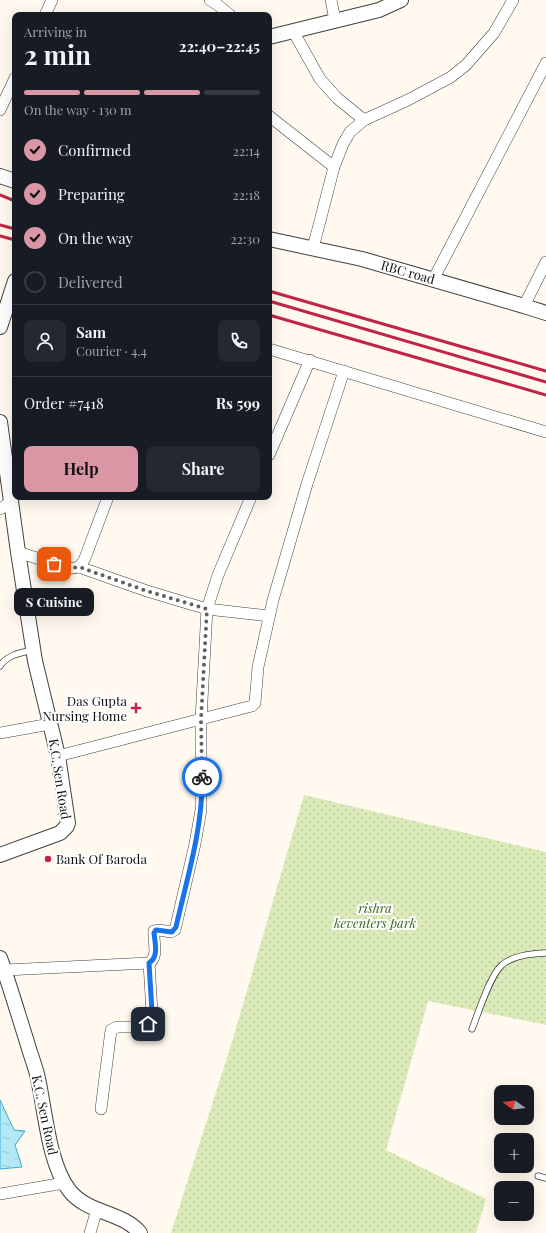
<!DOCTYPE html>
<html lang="en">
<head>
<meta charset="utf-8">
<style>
	:root { --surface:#171b24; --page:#242831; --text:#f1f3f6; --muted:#9ea1a6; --line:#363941; --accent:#db96a6 }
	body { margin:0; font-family:"Playfair Display",serif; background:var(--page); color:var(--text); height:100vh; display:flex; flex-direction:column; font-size:15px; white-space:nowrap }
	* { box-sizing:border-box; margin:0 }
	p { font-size:13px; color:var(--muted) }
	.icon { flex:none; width:22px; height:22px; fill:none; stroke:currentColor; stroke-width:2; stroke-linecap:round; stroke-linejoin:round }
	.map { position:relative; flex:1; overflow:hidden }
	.side { position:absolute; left:12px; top:12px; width:260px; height:488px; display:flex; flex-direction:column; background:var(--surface); border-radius:8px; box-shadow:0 4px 16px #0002 }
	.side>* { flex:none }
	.needle { width:26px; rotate:284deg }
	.controls { position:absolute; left:494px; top:1085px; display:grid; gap:8px }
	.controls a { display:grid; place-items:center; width:40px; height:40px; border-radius:8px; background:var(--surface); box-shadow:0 4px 16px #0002; font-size:20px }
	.pin { position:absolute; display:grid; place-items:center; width:34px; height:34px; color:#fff; margin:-17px; border-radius:8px; box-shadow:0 2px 6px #0006 }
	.courier { position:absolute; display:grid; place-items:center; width:40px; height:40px; margin:-20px; border:3px solid #1a73e8; border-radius:50%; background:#fff; color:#222; box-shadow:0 1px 5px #0007 }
	.bubble { position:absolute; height:28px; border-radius:8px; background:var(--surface); box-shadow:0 4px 16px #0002; font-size:13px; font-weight:700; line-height:28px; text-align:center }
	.overview em { font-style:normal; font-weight:700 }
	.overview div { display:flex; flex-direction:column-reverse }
	.overview { display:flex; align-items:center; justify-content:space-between; height:68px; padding:0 12px }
	h1 { font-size:26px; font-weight:700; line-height:30px }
	.bar { display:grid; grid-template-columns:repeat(4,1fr); gap:6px 4px; align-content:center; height:48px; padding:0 12px }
	.bar i { height:5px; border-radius:3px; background:var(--line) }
	.bar .active { background:var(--accent) }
	.bar p { grid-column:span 4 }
	.line { display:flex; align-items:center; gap:10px; padding:0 12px; border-top:1px solid var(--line) }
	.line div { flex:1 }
	.round { display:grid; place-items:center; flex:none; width:42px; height:42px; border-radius:8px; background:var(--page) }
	ol { padding:0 12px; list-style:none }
	li { display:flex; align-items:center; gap:12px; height:44px }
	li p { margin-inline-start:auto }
	li .icon { padding:4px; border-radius:50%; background:var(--accent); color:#111; stroke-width:4 }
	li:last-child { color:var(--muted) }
	li i { width:22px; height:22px; border:2px solid var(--line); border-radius:50% }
	.primary-button { display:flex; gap:8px; margin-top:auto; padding:8px 12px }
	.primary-button a { flex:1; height:46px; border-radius:8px; background:var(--accent); color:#111; font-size:16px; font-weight:700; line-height:46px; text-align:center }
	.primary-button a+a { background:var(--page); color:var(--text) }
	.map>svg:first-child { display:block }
	.park { fill:url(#park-dots) }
	.water { fill:url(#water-ripples); stroke:#39accf }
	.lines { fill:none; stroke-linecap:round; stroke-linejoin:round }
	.service-casing { stroke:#414141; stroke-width:7 }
	.minor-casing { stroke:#414141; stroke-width:12 }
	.tertiary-casing { stroke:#414141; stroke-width:16 }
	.service { stroke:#fff; stroke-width:5.5 }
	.minor { stroke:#fff; stroke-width:11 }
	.tertiary { stroke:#fff; stroke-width:14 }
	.rail { stroke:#c12445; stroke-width:3 }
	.done { stroke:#62605d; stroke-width:4; stroke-dasharray:0 7.2 }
	.route { stroke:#1a73e8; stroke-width:5 }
	.poi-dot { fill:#c12445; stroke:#fff; stroke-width:1.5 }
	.labels { text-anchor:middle; stroke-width:4; stroke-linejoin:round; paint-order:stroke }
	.street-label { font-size:13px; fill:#0e0e0e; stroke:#fff }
	.poi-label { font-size:13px; fill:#0e0e0e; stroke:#fff; text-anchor:end }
	.park-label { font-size:13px; font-style:italic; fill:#39671d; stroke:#fff }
</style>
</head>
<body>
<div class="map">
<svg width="546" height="1233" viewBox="0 0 546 1233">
	<defs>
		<pattern id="park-dots" width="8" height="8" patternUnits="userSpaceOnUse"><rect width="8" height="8" fill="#daeab8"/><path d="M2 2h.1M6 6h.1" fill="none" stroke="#bac89d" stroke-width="1.8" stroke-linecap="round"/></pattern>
		<pattern id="water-ripples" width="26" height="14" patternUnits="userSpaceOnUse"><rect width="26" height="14" fill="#b3e9f7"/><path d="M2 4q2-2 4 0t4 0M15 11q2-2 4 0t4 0" fill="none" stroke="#99c7d3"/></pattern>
	</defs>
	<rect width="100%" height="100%" fill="#fff9ef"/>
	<polygon class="park" points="304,795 546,852 546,1025 428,1001 386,1150 486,1199 476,1233 171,1233 232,1042"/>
	<polygon class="water" points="0,1100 14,1130 25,1131 15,1145 22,1167 0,1169"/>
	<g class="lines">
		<defs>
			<g id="service">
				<path d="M 0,666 C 7,655 20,653 33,650"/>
				<path d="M 472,1029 C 478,1014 490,975 502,965 C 513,955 532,954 546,953"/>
				<polyline points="538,1176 546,1178"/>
			</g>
			<g id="minor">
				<polyline points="210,0 218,5 230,15"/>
				<polyline points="331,0 335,20"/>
				<polyline points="45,15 52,0"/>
				<polyline points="293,31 320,79 337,98 364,120"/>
				<polyline points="0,110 15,78"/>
				<polyline points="269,116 334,167"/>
				<polyline points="313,248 334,167 343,144 350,132 364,120 408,100 451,77 466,65 494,33 513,0"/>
				<polyline points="433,280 546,63"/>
				<polyline points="524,306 546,262"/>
				<polyline points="269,349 546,432"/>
				<polyline points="269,455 310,360"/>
				<polyline points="0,509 11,502"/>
				<path d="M 18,552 L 67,568 C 77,569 81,567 85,558 L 108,497"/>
				<polyline points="79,567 147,591 207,609 269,616"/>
				<polyline points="0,733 50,724"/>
				<polyline points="58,756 244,708 252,706 255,703 258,667 273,600 307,484 344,371"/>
				<path d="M 5,970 L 149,963 C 159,957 153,942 154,931 L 159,930 L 171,932 L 175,930 L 195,844 L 201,810 L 201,719 L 207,609 L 218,575 L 251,497"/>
				<path d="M 101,1109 L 111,1030 L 117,1027 L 145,1027 C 149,1023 150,1018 152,1012 L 149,963"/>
				<polyline points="0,1194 64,1183"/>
				<polyline points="90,1233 97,1209"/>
			</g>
			<g id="tertiary">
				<polyline points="269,37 379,10 401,0"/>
				<polyline points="0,176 15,181"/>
				<polyline points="269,239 362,259 524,306 546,313"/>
				<polyline points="0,327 15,281"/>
				<polyline points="0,422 18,552 35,661 58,756 68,823 67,826 60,833 0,855"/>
				<path d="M 0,958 C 10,986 18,1014 27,1042 C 30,1053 34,1063 37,1074 C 45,1107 48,1163 69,1190 C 87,1214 122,1211 140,1233"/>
			</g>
		</defs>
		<use href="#service" class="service-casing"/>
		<use href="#minor" class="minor-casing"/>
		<use href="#tertiary" class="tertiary-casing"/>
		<use href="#service" class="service"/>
		<use href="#minor" class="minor"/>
		<use href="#tertiary" class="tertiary"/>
		<g class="rail">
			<polyline points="0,195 15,201"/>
			<polyline points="0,225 15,229"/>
			<polyline points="0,236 15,240"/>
			<polyline points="269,291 546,371"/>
			<polyline points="269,301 546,382"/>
			<polyline points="269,315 546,395"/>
		</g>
	</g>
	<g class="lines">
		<path class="done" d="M 54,564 C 63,566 70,569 79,567 L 147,591 L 207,609 L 201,719 L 202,777"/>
		<path class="route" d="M 148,1024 L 152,1012 L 149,963 C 159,957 155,943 154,933 L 156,930 L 172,932 L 176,927 C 187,878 203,828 202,777"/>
	</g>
	<g class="poi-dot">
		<path d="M134 702h4v4h4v4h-4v4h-4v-4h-4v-4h4z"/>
		<circle cx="48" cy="859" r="4"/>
	</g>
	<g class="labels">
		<g class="street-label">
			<text transform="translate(408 272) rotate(16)" y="5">RBC road</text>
			<text transform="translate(60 779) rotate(81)" y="5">K.C. Sen Road</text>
			<text transform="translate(45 1115) rotate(78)" y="5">K.C. Sen Road</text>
		</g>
		<g class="poi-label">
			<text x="127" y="706">Das Gupta<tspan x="127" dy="15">Nursing Home</tspan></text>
			<text x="56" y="864" text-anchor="start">Bank Of Baroda</text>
		</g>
		<g class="park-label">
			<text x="375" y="913">rishra<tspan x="375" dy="15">keventers park</tspan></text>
		</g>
	</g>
</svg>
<div class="controls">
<a><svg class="needle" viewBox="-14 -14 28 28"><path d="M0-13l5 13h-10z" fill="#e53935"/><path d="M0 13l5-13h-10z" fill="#9ea1a6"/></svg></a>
<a>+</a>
<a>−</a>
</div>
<div class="pin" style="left:54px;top:564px;background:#ea580c"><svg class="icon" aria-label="bag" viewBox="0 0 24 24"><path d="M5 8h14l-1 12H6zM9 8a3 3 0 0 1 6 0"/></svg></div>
<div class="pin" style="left:148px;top:1024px;background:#1f2937"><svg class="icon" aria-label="home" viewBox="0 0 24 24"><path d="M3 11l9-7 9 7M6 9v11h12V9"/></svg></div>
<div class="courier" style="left:202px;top:777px"><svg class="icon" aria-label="bike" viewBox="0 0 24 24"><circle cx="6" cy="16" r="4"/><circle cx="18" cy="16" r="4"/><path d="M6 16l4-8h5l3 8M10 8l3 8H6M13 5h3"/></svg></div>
<div class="bubble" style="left:14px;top:588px;width:80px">S Cuisine</div>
<section class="side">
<div class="overview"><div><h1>2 min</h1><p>Arriving in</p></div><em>22:40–22:45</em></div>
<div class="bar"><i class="active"></i><i class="active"></i><i class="active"></i><i></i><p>On the way · 130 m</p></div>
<ol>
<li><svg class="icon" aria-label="check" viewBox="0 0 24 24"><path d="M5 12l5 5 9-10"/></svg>Confirmed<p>22:14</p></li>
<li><svg class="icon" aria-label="check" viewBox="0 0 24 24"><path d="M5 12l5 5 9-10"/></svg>Preparing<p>22:18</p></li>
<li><svg class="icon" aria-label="check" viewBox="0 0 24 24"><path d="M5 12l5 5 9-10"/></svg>On the way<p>22:30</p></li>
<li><i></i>Delivered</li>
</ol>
<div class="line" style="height:72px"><a class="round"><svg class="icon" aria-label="person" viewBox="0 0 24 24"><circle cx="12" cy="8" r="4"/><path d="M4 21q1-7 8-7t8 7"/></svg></a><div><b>Sam</b><p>Courier · 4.4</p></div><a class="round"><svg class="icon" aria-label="phone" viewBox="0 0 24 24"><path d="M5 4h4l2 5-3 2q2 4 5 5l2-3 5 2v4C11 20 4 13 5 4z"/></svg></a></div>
<div class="line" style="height:52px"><div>Order #7418</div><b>Rs 599</b></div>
<div class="primary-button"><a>Help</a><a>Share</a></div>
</section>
</div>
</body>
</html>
